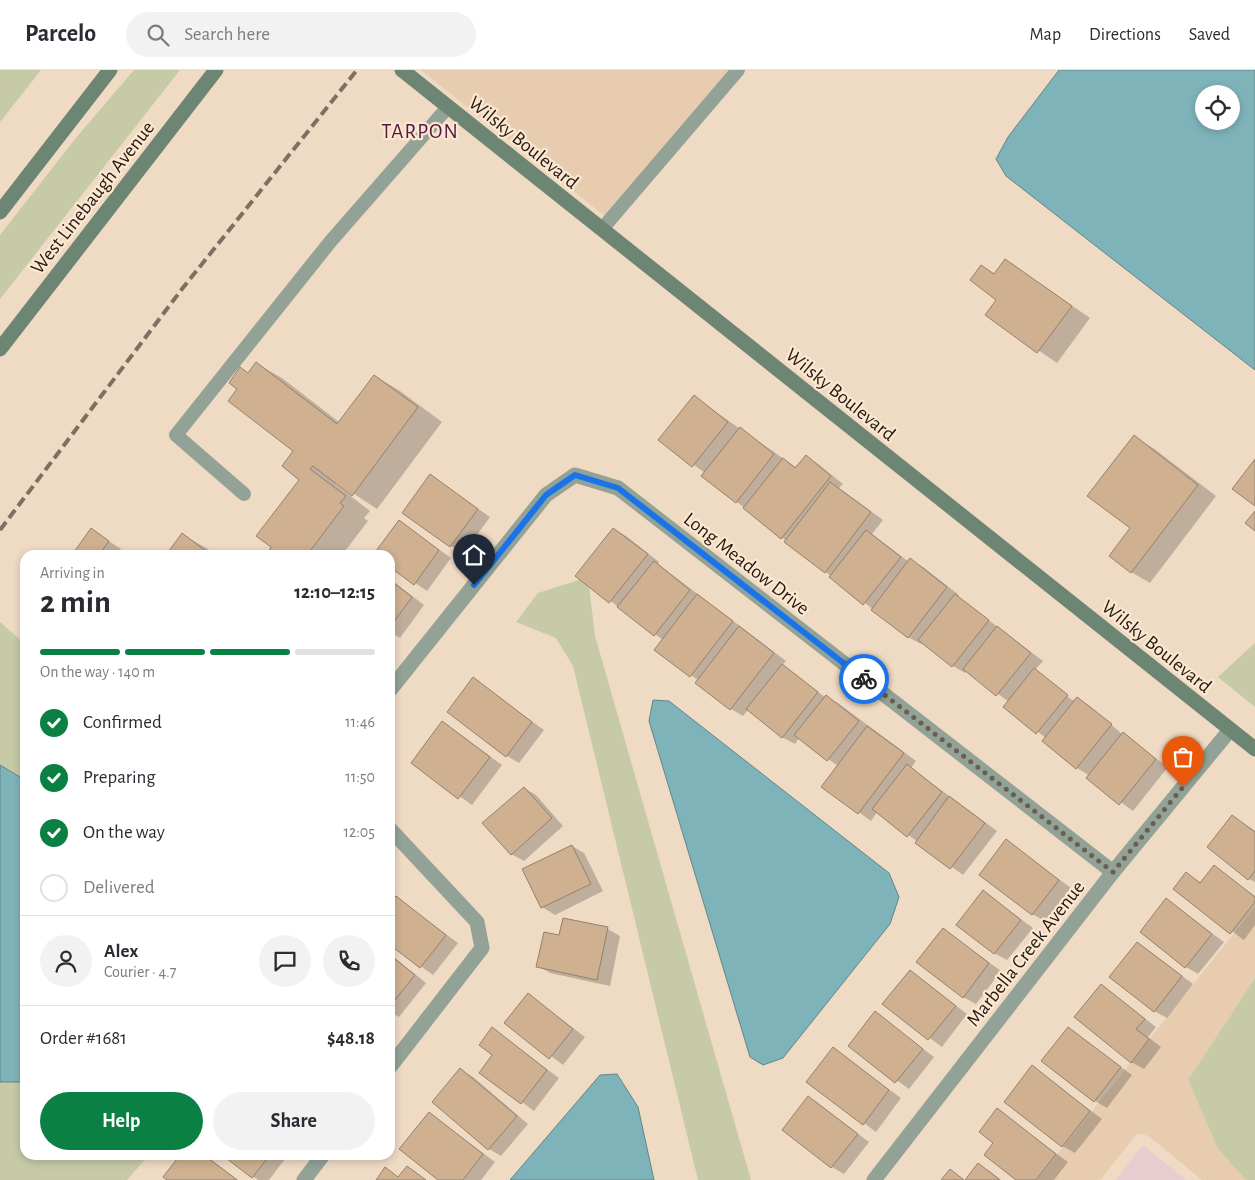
<!DOCTYPE html>
<html lang="en">
<head>
<meta charset="utf-8">
<style>
	:root { --surface:#fff; --page:#f2f2f3; --text:#2b2b33; --muted:#7c7c81; --line:#e1e1e2; --accent:#0b8043 }
	body { margin:0; font-family:"Alegreya Sans",sans-serif; background:var(--page); color:var(--text); height:100vh; display:flex; flex-direction:column; font-size:19px; white-space:nowrap }
	* { box-sizing:border-box; margin:0 }
	p { font-size:16px; color:var(--muted) }
	.icon { flex:none; width:28px; height:28px; fill:none; stroke:currentColor; stroke-width:2; stroke-linecap:round; stroke-linejoin:round }
	.map { position:relative; flex:1; overflow:hidden }
	.drawer { position:absolute; left:20px; top:480px; width:375px; height:610px; display:flex; flex-direction:column; background:var(--surface); border-radius:15px; box-shadow:0 2px 8px #0003 }
	.drawer>* { flex:none }
	.tools { position:absolute; left:1195px; top:15px; display:grid; gap:10px }
	.tools a { display:grid; place-items:center; width:45px; height:45px; border-radius:50%; background:var(--surface); box-shadow:0 2px 8px #0003; font-size:25px }
	.pin { position:absolute; display:grid; place-items:center; width:42px; height:42px; color:#fff; margin:-51px -21px; border-radius:50% 50% 50% 0; rotate:-45deg; box-shadow:0 0 5px #0007 }
	.pin .icon { rotate:45deg }
	.courier { position:absolute; display:grid; place-items:center; width:50px; height:50px; margin:-25px; border:4px solid #1a73e8; border-radius:50%; background:#fff; color:#222; box-shadow:0 1px 6px #0007 }
	.head em { font-style:normal; font-weight:700 }
	.head div { display:flex; flex-direction:column-reverse }
	.head { display:flex; align-items:center; justify-content:space-between; height:85px; padding:0 20px }
	h1 { font-size:32px; font-weight:700; line-height:38px }
	.bar { display:grid; grid-template-columns:repeat(4,1fr); gap:8px 5px; align-content:center; height:60px; padding:0 20px }
	.bar i { height:6px; border-radius:4px; background:var(--line) }
	.bar .active { background:var(--accent) }
	.bar p { grid-column:span 4 }
	.line { display:flex; align-items:center; gap:12px; padding:0 20px; border-top:1px solid var(--line) }
	.line div { flex:1 }
	.round { display:grid; place-items:center; flex:none; width:52px; height:52px; border-radius:26px; background:var(--page) }
	ol { padding:0 20px; list-style:none }
	li { display:flex; align-items:center; gap:15px; height:55px }
	li p { margin-inline-start:auto }
	li .icon { padding:5px; border-radius:50%; background:var(--accent); color:#fff; stroke-width:4 }
	li:last-child { color:var(--muted) }
	li i { width:28px; height:28px; border:2px solid var(--line); border-radius:50% }
	.primary-button { display:flex; gap:10px; margin-top:auto; padding:10px 20px }
	.primary-button a { flex:1; height:58px; border-radius:30px; background:var(--accent); color:#fff; font-size:20px; font-weight:700; line-height:58px; text-align:center }
	.primary-button a+a { background:var(--page); color:var(--text) }
	header { display:flex; align-items:center; gap:30px; box-sizing:border-box; height:70px; padding:0 25px; background:var(--surface); border-bottom:1px solid var(--line) }
	header strong { font-size:24px }
	nav { display:flex; gap:28px; margin-inline-start:auto; font-size:18px }
	.search { width:350px; height:45px; background:var(--page); display:flex; align-items:center; gap:12px; box-sizing:border-box; padding:0 18px; border-radius:28px; color:var(--muted); font-size:19px }
	.map>svg:first-child { display:block }
	.built { fill:#e7ccb0 }
	.education { fill:#e7cdd0 }
	.green { fill:#c7caa7 }
	.water { fill:#7fb3ba; stroke:#638588; fill-rule:evenodd }
	.shadow { fill:#0003 }
	.building { fill:#cfb090; stroke:#94816d }
	.lines { fill:none; stroke-linecap:round; stroke-linejoin:round }
	.service { stroke:#92a296; stroke-width:14 }
	.minor { stroke:#92a296; stroke-width:15 }
	.secondary { stroke:#6d8573; stroke-width:15 }
	.rail { stroke:#7d6f61; stroke-width:4; stroke-dasharray:10 5; stroke-linecap:butt }
	.done { stroke:#6a5e51; stroke-width:5; stroke-dasharray:0 9 }
	.route { stroke:#1a73e8; stroke-width:6 }
	.labels { text-anchor:middle; stroke-width:4.5; stroke-linejoin:round; paint-order:stroke }
	.street-label { font-size:20px; fill:#221b13; stroke:#fde7d1 }
	.neighbourhood-label { font-size:21px; letter-spacing:1px; fill:#531941; stroke:#fde7d1 }
</style>
</head>
<body>
<header>
<strong>Parcelo</strong>
<div class="search"><svg class="icon" aria-label="search" viewBox="0 0 24 24"><circle cx="10" cy="10" r="6"/><path d="M15 15l6 6"/></svg>Search here</div>
<nav><a>Map</a><a>Directions</a><a>Saved</a></nav>
</header>
<div class="map">
<svg width="1255" height="1110" viewBox="0 0 1255 1110">
	<rect width="100%" height="100%" fill="#efdac4"/>
	<g class="built">
		<polygon points="421,0 741,0 615,154"/>
		<polygon points="1255,837 1255,908 1188,1010 1218,1079 1246,1110 1202,1110 1150,1067 1143,1064 1136,1065 1100,1110 1037,1110"/>
	</g>
	<polygon class="education" points="1143,1075 1186,1110 1115,1110"/>
	<g class="green">
		<polygon points="0,0 41,0 0,52"/>
		<polygon points="134,0 180,0 0,229 0,165 75,69"/>
		<polygon points="588,507 595,566 751,1110 698,1110 573,596 556,568 516,552 538,523"/>
		<polygon points="0,552 25,574 25,710 0,695"/>
		<polygon points="1255,573 1255,637 1218,607"/>
		<polygon points="1255,908 1255,1110 1246,1110 1218,1079 1188,1010"/>
		<polygon points="5,1010 25,1012 25,1085 149,1085 127,1110 0,1110 0,1012"/>
	</g>
	<g class="water">
		<path d="M 1059,0 L 1255,0 L 1255,300 L 1006,106 L 996,89 L 1008,67 ZM 1204,24 L 1231,24 L 1231,51 L 1204,51 Z"/>
		<polygon points="653,630 669,631 889,803 899,827 890,854 783,988 763,995 750,987 649,651"/>
		<polygon points="0,695 25,710 25,1012 0,1012"/>
		<polygon points="617,1004 638,1037 654,1110 510,1110 600,1005"/>
	</g>
	<g class="shadow">
		<polygon points="1006,190 1090,248 1057,293 987,245 998,229 981,196 995,204"/>
		<polygon points="257,294 282,308 339,352 375,306 400,321 442,352 377,439 336,412 335,414 370,441 364,448 368,451 342,485 269,485 301,410 295,381 239,319 241,299 249,303"/>
		<polygon points="694,327 797,398 806,387 818,394 843,414 839,418 883,450 872,464 909,492 911,490 923,497 959,525 958,527 1043,591 1035,600 1045,606 1045,609 1072,630 1078,629 1090,636 1122,664 1168,697 1133,741 1088,708 1090,706 1077,698 1046,668 1005,637 1009,632 967,601 965,603 953,596 923,572 921,574 908,567 737,432 705,403 660,370"/>
		<polygon points="1134,367 1153,378 1216,426 1150,513 1131,502"/>
		<polygon points="431,406 490,447 463,484 404,443"/>
		<polygon points="399,451 451,488 427,521 390,496 390,485 375,485"/>
		<polygon points="614,459 626,466 659,492 658,494 786,591 782,595 825,627 838,633 916,691 911,698 997,761 963,805 877,742 871,751 823,716 838,696 799,668 795,674 782,667 748,640 743,646 731,639 697,613 699,611 656,579 663,570 577,506"/>
		<polygon points="92,460 121,479 117,485 74,485"/>
		<polygon points="183,465 208,479 215,485 168,485"/>
		<polygon points="390,509 424,535 400,568 390,562"/>
		<polygon points="473,609 544,660 519,693 507,686"/>
		<polygon points="443,652 502,695 472,735 412,692"/>
		<polygon points="524,718 536,725 563,756 524,791 511,784"/>
		<polygon points="1232,746 1255,761 1255,812 1249,809"/>
		<polygon points="1006,771 1071,818 1045,851 1032,844"/>
		<polygon points="572,776 584,783 603,821 555,845 542,837"/>
		<polygon points="1214,797 1255,826 1255,855 1244,870 1174,819 1186,804 1202,813"/>
		<polygon points="984,822 1033,858 1007,890 994,883"/>
		<polygon points="396,828 458,873 433,905 390,874 390,836"/>
		<polygon points="1166,830 1224,872 1198,904 1186,897"/>
		<polygon points="564,849 608,859 620,866 610,916 550,903 538,896 560,867"/>
		<polygon points="943,859 1001,901 976,934 963,927"/>
		<polygon points="1138,873 1193,914 1167,948 1154,941"/>
		<polygon points="390,884 426,913 399,947 390,942"/>
		<polygon points="910,901 967,944 942,977 884,934"/>
		<polygon points="1101,915 1156,957 1148,967 1161,977 1144,999 1131,992"/>
		<polygon points="528,924 585,967 563,995 506,952"/>
		<polygon points="875,943 934,987 909,1019 849,976"/>
		<polygon points="492,959 559,1008 534,1041 481,1002 494,985"/>
		<polygon points="1068,959 1132,1005 1107,1038 1095,1031"/>
		<polygon points="833,979 901,1028 876,1062 808,1012"/>
		<polygon points="1032,997 1102,1049 1075,1083 1062,1076"/>
		<polygon points="461,1000 473,1007 528,1054 501,1086 489,1079"/>
		<polygon points="809,1027 869,1072 844,1104 832,1097"/>
		<polygon points="997,1040 1068,1092 1054,1110 1018,1110"/>
		<polygon points="429,1043 495,1092 481,1110 440,1110"/>
		<polygon points="181,1085 205,1085 238,1110 169,1110"/>
		<polygon points="224,1085 288,1085 269,1110 258,1110"/>
		<polygon points="978,1095 991,1102 1001,1110 966,1110"/>
	</g>
	<g class="building">
		<polygon points="1005,189 1072,236 1037,283 985,245 996,230 970,210 981,195 994,204"/>
		<polygon points="256,292 337,354 374,305 418,337 352,426 313,396 310,399 346,426 340,433 344,436 307,485 267,485 271,477 256,466 299,410 282,396 293,381 228,331 237,319 229,313 240,297 248,303"/>
		<polygon points="694,325 728,352 692,397 658,370"/>
		<polygon points="740,357 774,384 736,433 701,406"/>
		<polygon points="1134,365 1198,415 1131,503 1109,486 1130,458 1087,426"/>
		<polygon points="806,385 831,406 781,469 743,438 783,388 795,398"/>
		<polygon points="1255,389 1255,436 1232,419"/>
		<polygon points="430,404 478,439 450,477 402,443"/>
		<polygon points="830,412 871,442 825,503 784,472"/>
		<polygon points="1255,441 1255,461 1245,453"/>
		<polygon points="399,450 439,480 414,515 390,497 390,485 373,485"/>
		<polygon points="91,458 109,471 99,485 72,485"/>
		<polygon points="613,458 648,484 609,533 575,506"/>
		<polygon points="866,460 901,487 863,535 829,507"/>
		<polygon points="182,463 211,485 166,485"/>
		<polygon points="910,488 947,517 908,568 871,540"/>
		<polygon points="654,491 690,520 654,566 617,537"/>
		<polygon points="390,510 412,527 390,557"/>
		<polygon points="697,524 733,551 690,607 654,580"/>
		<polygon points="955,524 989,550 952,597 918,570"/>
		<polygon points="739,556 774,583 730,640 695,613"/>
		<polygon points="997,556 1031,583 996,626 963,599"/>
		<polygon points="782,594 818,622 782,668 746,639"/>
		<polygon points="1034,598 1068,625 1036,664 1003,637"/>
		<polygon points="473,607 532,652 506,687 447,642"/>
		<polygon points="826,625 859,651 827,691 794,665"/>
		<polygon points="1077,627 1112,654 1076,699 1042,671"/>
		<polygon points="442,651 490,687 458,729 411,693"/>
		<polygon points="867,656 904,683 858,744 821,717"/>
		<polygon points="1123,662 1156,689 1119,735 1086,708"/>
		<polygon points="907,694 942,722 907,767 872,739"/>
		<polygon points="524,717 552,748 511,785 482,753"/>
		<polygon points="949,726 985,753 950,799 915,773"/>
		<polygon points="1232,745 1255,762 1255,801 1248,810 1207,777"/>
		<polygon points="1006,769 1059,810 1032,845 979,805"/>
		<polygon points="572,775 591,814 541,838 522,799"/>
		<polygon points="1214,795 1255,827 1255,832 1230,864 1173,819 1186,802 1200,813"/>
		<polygon points="983,820 1021,850 994,884 956,855"/>
		<polygon points="396,826 446,865 420,898 390,875 390,833"/>
		<polygon points="1166,828 1212,864 1185,898 1140,862"/>
		<polygon points="563,848 608,857 597,910 536,897 544,862 559,865"/>
		<polygon points="943,858 989,893 963,928 916,892"/>
		<polygon points="1137,872 1182,906 1154,942 1109,907"/>
		<polygon points="390,885 415,905 390,936"/>
		<polygon points="910,900 956,936 928,970 882,934"/>
		<polygon points="1101,914 1145,949 1136,959 1149,969 1131,993 1074,947"/>
		<polygon points="528,923 573,959 549,989 504,953"/>
		<polygon points="875,941 923,979 895,1013 848,976"/>
		<polygon points="492,957 547,1000 521,1034 479,1003 492,985 479,975"/>
		<polygon points="1068,957 1121,997 1094,1032 1041,991"/>
		<polygon points="833,977 889,1020 863,1055 806,1012"/>
		<polygon points="1032,995 1090,1041 1062,1077 1004,1032"/>
		<polygon points="460,998 517,1046 488,1080 432,1032"/>
		<polygon points="808,1026 858,1064 831,1098 782,1060"/>
		<polygon points="997,1038 1056,1084 1036,1110 1016,1110 984,1085 993,1073 979,1062"/>
		<polygon points="429,1042 483,1084 463,1110 438,1110 399,1079"/>
		<polygon points="180,1085 204,1085 237,1110 167,1110 163,1107"/>
		<polygon points="222,1085 270,1085 252,1108"/>
		<polygon points="978,1093 1000,1110 965,1110"/>
		<polygon points="407,1096 426,1110 376,1110 385,1097 398,1107"/>
		<polygon points="950,1099 964,1110 941,1110"/>
	</g>
	<g class="lines">
		<g class="service">
			<polyline points="602,159 738,0"/>
			<polyline points="244,424 176,365 330,172 448,37"/>
		</g>
		<g class="minor">
			<polyline points="390,620 546,425 575,405 618,418 1113,802"/>
			<polyline points="390,759 477,852 482,878 390,997"/>
			<polyline points="304,1110 323,1085"/>
			<polyline points="874,1110 1113,802 1230,660"/>
		</g>
		<g class="secondary">
			<polyline points="402,0 1255,679"/>
			<polyline points="0,142 110,0"/>
			<polyline points="0,279 216,0"/>
		</g>
		<polyline class="rail" points="0,460 182,219 357,0"/>
	</g>
	<g class="lines">
		<polyline class="done" points="864,609 1113,802 1183,717"/>
		<polyline class="route" points="474,515 546,425 575,405 618,418 864,609"/>
	</g>
	<g class="labels">
		<g class="street-label">
			<text transform="translate(524 72) rotate(39)" y="7">Wilsky Boulevard</text>
			<text transform="translate(92 127) rotate(-52)" y="7">West Linebaugh Avenue</text>
			<text transform="translate(841 324) rotate(39)" y="7">Wilsky Boulevard</text>
			<text transform="translate(747 493) rotate(38)" y="7">Long Meadow Drive</text>
			<text transform="translate(1157 576) rotate(39)" y="7">Wilsky Boulevard</text>
			<text transform="translate(1025 883) rotate(-52)" y="7">Marbella Creek Avenue</text>
		</g>
		<g class="neighbourhood-label">
			<text x="420" y="68">TARPON</text>
		</g>
	</g>
</svg>
<div class="tools">
<a><svg class="icon" aria-label="locate" viewBox="0 0 24 24"><circle cx="12" cy="12" r="6"/><path d="M12 2v4M12 18v4M2 12h4M18 12h4"/></svg></a>
</div>
<div class="pin" style="left:1183px;top:717px;background:#ea580c"><svg class="icon" aria-label="bag" viewBox="0 0 24 24"><path d="M5 8h14l-1 12H6zM9 8a3 3 0 0 1 6 0"/></svg></div>
<div class="pin" style="left:474px;top:515px;background:#1f2937"><svg class="icon" aria-label="home" viewBox="0 0 24 24"><path d="M3 11l9-7 9 7M6 9v11h12V9"/></svg></div>
<div class="courier" style="left:864px;top:609px"><svg class="icon" aria-label="bike" viewBox="0 0 24 24"><circle cx="6" cy="16" r="4"/><circle cx="18" cy="16" r="4"/><path d="M6 16l4-8h5l3 8M10 8l3 8H6M13 5h3"/></svg></div>
<section class="drawer">
<div class="head"><div><h1>2 min</h1><p>Arriving in</p></div><em>12:10–12:15</em></div>
<div class="bar"><i class="active"></i><i class="active"></i><i class="active"></i><i></i><p>On the way · 140 m</p></div>
<ol>
<li><svg class="icon" aria-label="check" viewBox="0 0 24 24"><path d="M5 12l5 5 9-10"/></svg>Confirmed<p>11:46</p></li>
<li><svg class="icon" aria-label="check" viewBox="0 0 24 24"><path d="M5 12l5 5 9-10"/></svg>Preparing<p>11:50</p></li>
<li><svg class="icon" aria-label="check" viewBox="0 0 24 24"><path d="M5 12l5 5 9-10"/></svg>On the way<p>12:05</p></li>
<li><i></i>Delivered</li>
</ol>
<div class="line" style="height:90px"><a class="round"><svg class="icon" aria-label="person" viewBox="0 0 24 24"><circle cx="12" cy="8" r="4"/><path d="M4 21q1-7 8-7t8 7"/></svg></a><div><b>Alex</b><p>Courier · 4.7</p></div><a class="round"><svg class="icon" aria-label="chat" viewBox="0 0 24 24"><path d="M4 5h16v11H9l-5 4z"/></svg></a><a class="round"><svg class="icon" aria-label="phone" viewBox="0 0 24 24"><path d="M5 4h4l2 5-3 2q2 4 5 5l2-3 5 2v4C11 20 4 13 5 4z"/></svg></a></div>
<div class="line" style="height:65px"><div>Order #1681</div><b>$48.18</b></div>
<div class="primary-button"><a>Help</a><a>Share</a></div>
</section>
</div>
</body>
</html>
